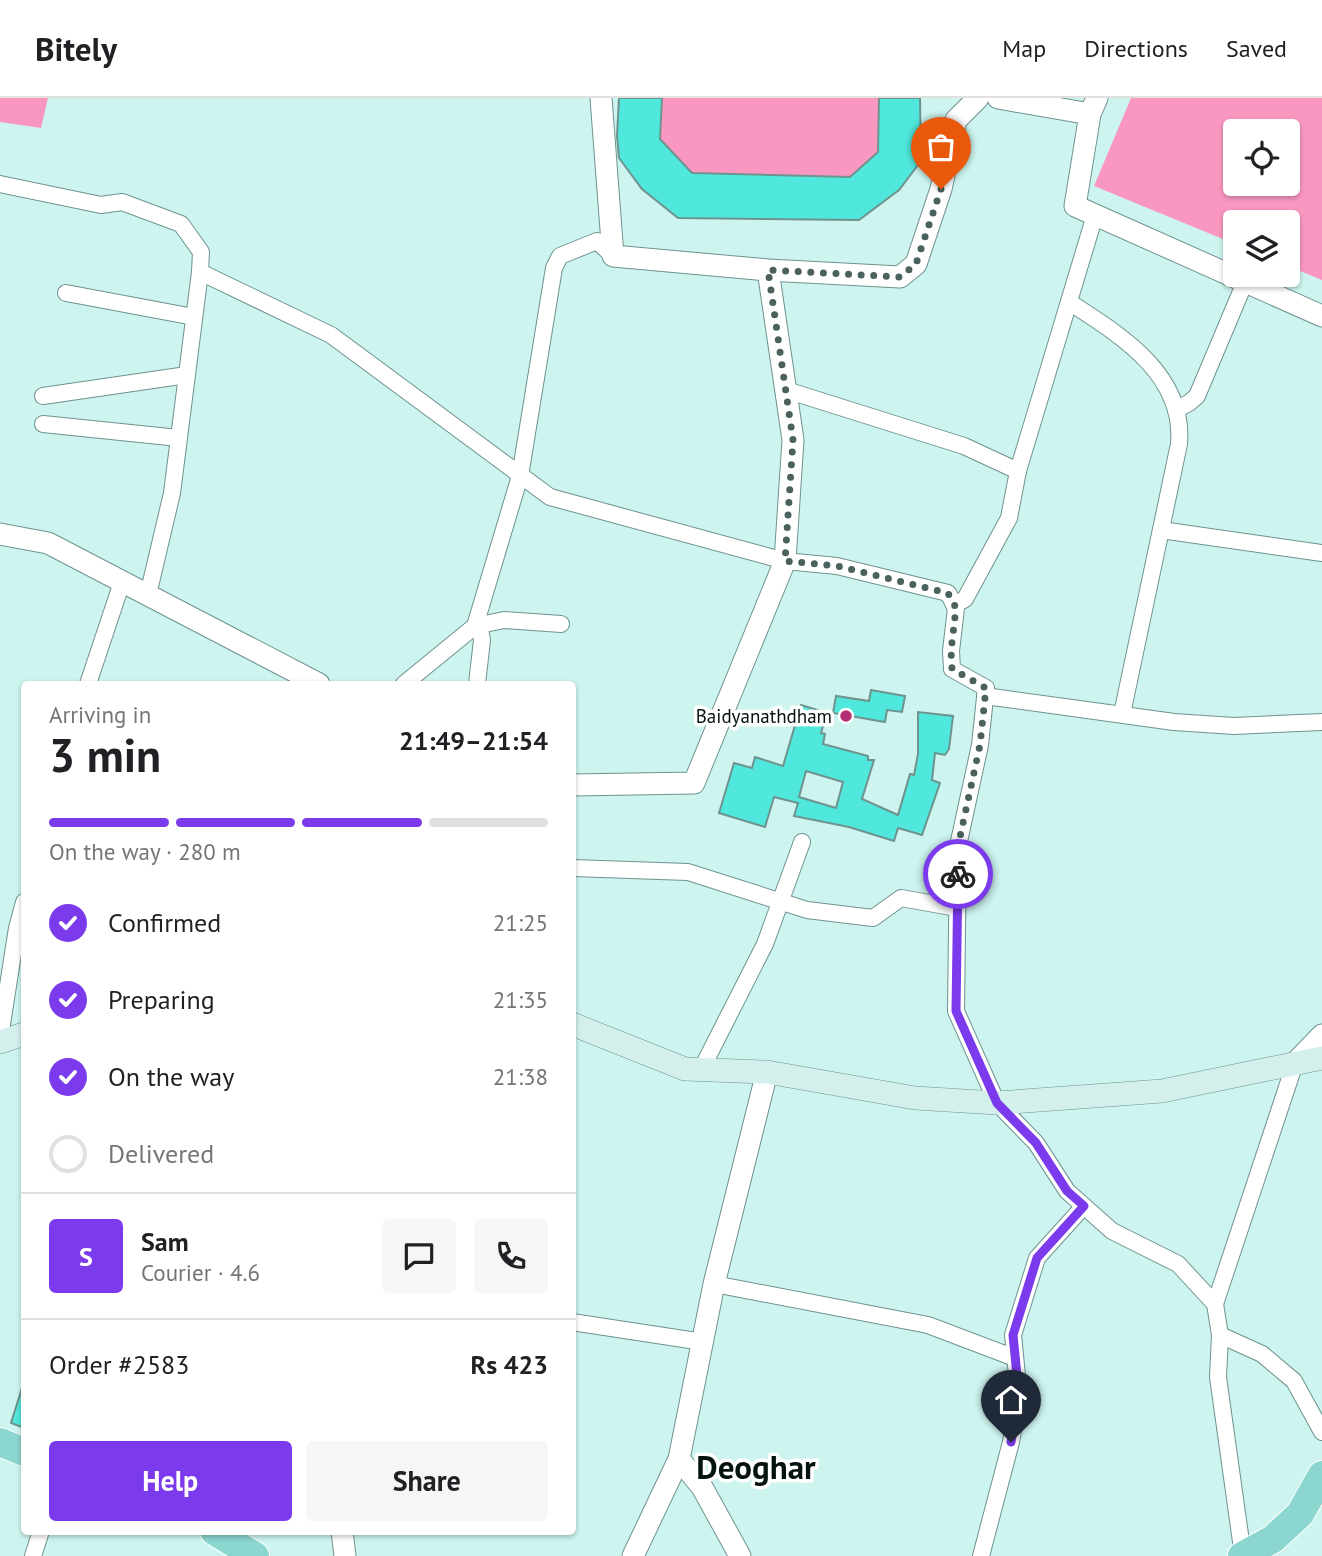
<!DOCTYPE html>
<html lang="en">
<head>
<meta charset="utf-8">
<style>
	:root { --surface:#fff; --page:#f6f6f6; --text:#202124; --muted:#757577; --line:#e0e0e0; --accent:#7c3aed }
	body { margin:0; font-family:"PT Sans",sans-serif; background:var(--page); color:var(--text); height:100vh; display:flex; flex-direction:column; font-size:26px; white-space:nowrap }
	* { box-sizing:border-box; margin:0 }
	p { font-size:23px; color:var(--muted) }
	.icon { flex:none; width:38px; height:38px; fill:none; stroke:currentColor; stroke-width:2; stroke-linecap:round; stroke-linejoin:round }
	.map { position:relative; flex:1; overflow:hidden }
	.sheet { position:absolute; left:21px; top:583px; width:555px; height:854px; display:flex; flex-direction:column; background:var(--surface); border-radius:7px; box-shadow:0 2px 5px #0004 }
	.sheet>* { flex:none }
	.controls { position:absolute; left:1223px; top:21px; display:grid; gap:14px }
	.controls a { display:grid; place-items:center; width:77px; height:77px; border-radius:7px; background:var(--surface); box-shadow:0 2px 5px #0004; font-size:35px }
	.pin { position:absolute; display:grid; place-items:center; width:60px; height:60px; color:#fff; margin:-72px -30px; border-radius:50% 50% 50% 0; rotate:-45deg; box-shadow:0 0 7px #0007 }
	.pin .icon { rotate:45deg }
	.courier { position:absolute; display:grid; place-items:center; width:70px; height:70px; margin:-35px; border:5px solid #7c3aed; border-radius:50%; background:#fff; color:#222; box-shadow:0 2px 9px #0007 }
	.summary em { font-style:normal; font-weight:600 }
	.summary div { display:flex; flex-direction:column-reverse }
	.summary { display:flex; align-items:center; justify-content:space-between; height:119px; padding:0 28px }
	h1 { font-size:46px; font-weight:600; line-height:52px }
	.bar { display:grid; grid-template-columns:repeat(4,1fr); gap:10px 7px; align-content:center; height:84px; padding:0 28px }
	.bar i { height:9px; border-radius:5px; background:var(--line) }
	.bar .on { background:var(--accent) }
	.bar p { grid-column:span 4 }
	.line { display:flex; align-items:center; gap:18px; padding:0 28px; border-top:2px solid var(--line) }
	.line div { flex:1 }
	.round { display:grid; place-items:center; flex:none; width:74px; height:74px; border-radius:7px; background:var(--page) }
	ol { padding:0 28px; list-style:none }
	li { display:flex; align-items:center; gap:21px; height:77px }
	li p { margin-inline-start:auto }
	li .icon { padding:7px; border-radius:50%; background:var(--accent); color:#fff; stroke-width:4 }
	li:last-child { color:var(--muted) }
	li i { width:38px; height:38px; border:4px solid var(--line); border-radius:50% }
	.cta { display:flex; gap:14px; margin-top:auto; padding:14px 28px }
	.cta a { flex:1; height:80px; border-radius:7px; background:var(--accent); color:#fff; font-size:28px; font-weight:600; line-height:80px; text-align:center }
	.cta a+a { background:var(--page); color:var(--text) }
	header { display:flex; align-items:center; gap:42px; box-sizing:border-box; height:98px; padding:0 35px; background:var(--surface); border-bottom:2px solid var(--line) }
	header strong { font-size:33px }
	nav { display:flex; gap:38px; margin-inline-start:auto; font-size:24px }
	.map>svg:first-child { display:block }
	.water { fill:#fa97c1; fill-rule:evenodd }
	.building { fill:#50e8dc; stroke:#6e938e; stroke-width:2; fill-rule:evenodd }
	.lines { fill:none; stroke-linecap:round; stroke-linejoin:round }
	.minor-casing { stroke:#6e938f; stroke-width:18 }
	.tertiary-casing { stroke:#6e938f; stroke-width:23 }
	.secondary-casing { stroke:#6e938f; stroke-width:24 }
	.trunk-casing { stroke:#fff; stroke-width:30 }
	.minor { stroke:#fff; stroke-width:16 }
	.tertiary { stroke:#fff; stroke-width:21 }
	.secondary { stroke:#d4f0ed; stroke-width:23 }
	.trunk { stroke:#8bd6cf; stroke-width:28 }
	.done { stroke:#4a615e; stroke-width:7; stroke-dasharray:0 12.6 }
	.route { stroke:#7c3aed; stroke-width:9 }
	.poi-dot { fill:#b32e73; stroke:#fff; stroke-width:2.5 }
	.labels { text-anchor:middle; stroke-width:7; stroke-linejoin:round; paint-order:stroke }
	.poi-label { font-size:19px; fill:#041210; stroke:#fff; text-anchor:end }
	.town-label { font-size:33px; font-weight:bold; fill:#041210; stroke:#fff }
</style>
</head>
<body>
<header>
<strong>Bitely</strong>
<nav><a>Map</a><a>Directions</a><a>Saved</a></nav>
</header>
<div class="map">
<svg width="1322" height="1458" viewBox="0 0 1322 1458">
	<rect width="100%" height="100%" fill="#cdf4ef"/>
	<g class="water">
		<polygon points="0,0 48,0 41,30 0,24"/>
		<polygon points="662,0 879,0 877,54 851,79 692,75 660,41"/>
		<path d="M 1131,0 L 1322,0 L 1322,182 L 1288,168 L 1288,124 L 1236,124 L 1235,146 L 1094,88 ZM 1288,33 L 1288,86 L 1236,86 L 1236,33 Z"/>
	</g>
	<g class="building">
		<polygon points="619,0 662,0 660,41 692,75 850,79 878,54 879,0 920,0 921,63 899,92 859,122 678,120 642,91 619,60 617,38"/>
		<polygon points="871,592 905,598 902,614 887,612 885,624 833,615 836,598 869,603"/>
		<path d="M 801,607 L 827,615 L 821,635 L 825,636 L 823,646 L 868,658 L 868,662 L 874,662 L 862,701 L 898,717 L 910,676 L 914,677 L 918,656 L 918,614 L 953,618 L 949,651 L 945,657 L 935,655 L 932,682 L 940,685 L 922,737 L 898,730 L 894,743 L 849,729 L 794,718 L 798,705 L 774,699 L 765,729 L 719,715 L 734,665 L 752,670 L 755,659 L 783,668 ZM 806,673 L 843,684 L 836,710 L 799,699 Z"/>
		<polygon points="22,1290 24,1290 24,1330 11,1325"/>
	</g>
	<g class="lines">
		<defs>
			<g id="minor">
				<polyline points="0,86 101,107 122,104 181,126 201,154 200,174"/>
				<polyline points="66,195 194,219"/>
				<path d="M 1069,204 C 1120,237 1185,276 1179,346 L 1122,616"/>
				<polyline points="786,292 964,348 1018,373"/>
				<polyline points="43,298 187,277"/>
				<polyline points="1177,311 1189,305 1197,298 1245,184"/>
				<polyline points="43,326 179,340"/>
				<polyline points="1161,432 1322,455"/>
				<polyline points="148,497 172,395 200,174 331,237 550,399 785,463 837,468 948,495 956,510 951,553 952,571 986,590 980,647 958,748 956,913 997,1005 1036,1045 1067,1093 1112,1133 1178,1166 1215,1206 1220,1237 1218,1279 1243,1458"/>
				<polyline points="954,507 965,501 1009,420 1018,373 1095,117"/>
				<polyline points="88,586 122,484"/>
				<polyline points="404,586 475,528 504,522 561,526"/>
				<polyline points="477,586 482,542 480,531 475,528 520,378 554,170 560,158 597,143 613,158"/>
				<polyline points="985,598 1174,624 1234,628 1322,624"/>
				<polyline points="572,770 688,774 807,812 873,820 901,800 957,810"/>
				<polyline points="0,939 17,830 24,804"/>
				<polyline points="701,972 765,846 802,744"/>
				<polyline points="714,1186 928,1227 1015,1260"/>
				<polyline points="1215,1206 1295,965"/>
				<polyline points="572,1224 703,1244"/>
				<polyline points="1220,1237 1262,1256 1294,1283 1322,1334"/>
				<polyline points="33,1458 41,1433"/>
				<polyline points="981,1458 1011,1344 1019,1298 1013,1237 1037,1160 1084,1108"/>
			</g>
			<g id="tertiary">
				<polyline points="601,0 613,158 768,172 900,179 916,166 941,91 956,22 978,0"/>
				<polyline points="998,0 1090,16"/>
				<polyline points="1097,0 1090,16 1075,108 1322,218"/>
				<polyline points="0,436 48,445 319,586"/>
				<polyline points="572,687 694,685 785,463 793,342 768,172"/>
				<polyline points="1295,965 1322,937"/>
				<polyline points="679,1361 702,1389 740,1458"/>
				<polyline points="342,1433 345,1458"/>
				<polyline points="633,1458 679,1361 714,1186 767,974"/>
			</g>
			<g id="secondary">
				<polyline points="572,926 685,971 767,974 915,1000 997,1005 1162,993 1322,960"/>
				<polyline points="0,944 24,936"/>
			</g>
			<g id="trunk">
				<polyline points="0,1344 24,1354"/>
				<polyline points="214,1433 255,1458"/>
				<polyline points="1242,1458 1273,1441 1300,1416 1322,1377"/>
			</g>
		</defs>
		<use href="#minor" class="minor-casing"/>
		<use href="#tertiary" class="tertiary-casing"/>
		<use href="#secondary" class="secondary-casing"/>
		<use href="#trunk" class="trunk-casing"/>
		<use href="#minor" class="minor"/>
		<use href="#tertiary" class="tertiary"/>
		<use href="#secondary" class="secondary"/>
		<use href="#trunk" class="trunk"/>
	</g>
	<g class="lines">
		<polyline class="done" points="941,91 916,166 900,179 768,172 793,342 785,463 837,468 948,495 956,510 951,553 952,571 986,590 980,647 958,748 958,776"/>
		<polyline class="route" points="958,776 956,913 997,1005 1036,1045 1067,1093 1084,1108 1037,1160 1013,1237 1019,1298 1011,1344"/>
	</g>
	<circle class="poi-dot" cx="846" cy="618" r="7"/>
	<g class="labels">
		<g class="poi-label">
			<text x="832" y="625">Baidyanathdham</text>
		</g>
		<g class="town-label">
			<text x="756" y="1381">Deoghar</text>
		</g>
	</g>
</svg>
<div class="controls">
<a><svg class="icon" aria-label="locate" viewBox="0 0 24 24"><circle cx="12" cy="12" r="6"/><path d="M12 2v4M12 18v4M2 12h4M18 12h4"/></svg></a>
<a><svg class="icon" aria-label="layers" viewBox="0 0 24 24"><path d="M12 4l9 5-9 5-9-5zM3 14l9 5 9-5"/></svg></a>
</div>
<div class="pin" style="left:941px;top:91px;background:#ea580c"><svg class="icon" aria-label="bag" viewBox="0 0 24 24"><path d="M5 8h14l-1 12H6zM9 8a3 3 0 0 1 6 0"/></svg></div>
<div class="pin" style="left:1011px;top:1344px;background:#1f2937"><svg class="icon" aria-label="home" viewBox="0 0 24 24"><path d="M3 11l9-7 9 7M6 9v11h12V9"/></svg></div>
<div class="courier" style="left:958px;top:776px"><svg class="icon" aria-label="bike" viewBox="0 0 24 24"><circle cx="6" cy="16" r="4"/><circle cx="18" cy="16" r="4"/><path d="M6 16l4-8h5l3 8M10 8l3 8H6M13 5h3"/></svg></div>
<section class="sheet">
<div class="summary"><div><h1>3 min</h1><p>Arriving in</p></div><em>21:49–21:54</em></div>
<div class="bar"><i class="on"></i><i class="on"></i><i class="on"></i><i></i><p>On the way · 280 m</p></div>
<ol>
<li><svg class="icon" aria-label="check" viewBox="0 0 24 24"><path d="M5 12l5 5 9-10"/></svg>Confirmed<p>21:25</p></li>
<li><svg class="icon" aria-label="check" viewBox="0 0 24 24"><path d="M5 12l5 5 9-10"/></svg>Preparing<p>21:35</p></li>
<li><svg class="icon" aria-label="check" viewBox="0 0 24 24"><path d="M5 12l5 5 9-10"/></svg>On the way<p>21:38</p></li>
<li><i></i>Delivered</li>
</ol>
<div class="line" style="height:126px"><b class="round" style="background:var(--accent);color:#fff">S</b><div><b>Sam</b><p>Courier · 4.6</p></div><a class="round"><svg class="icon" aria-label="chat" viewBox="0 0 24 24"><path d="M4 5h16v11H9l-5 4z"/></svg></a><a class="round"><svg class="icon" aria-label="phone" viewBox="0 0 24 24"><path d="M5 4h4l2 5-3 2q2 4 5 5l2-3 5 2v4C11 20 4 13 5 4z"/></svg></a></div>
<div class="line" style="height:91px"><div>Order #2583</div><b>Rs 423</b></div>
<div class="cta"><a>Help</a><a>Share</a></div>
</section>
</div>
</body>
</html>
